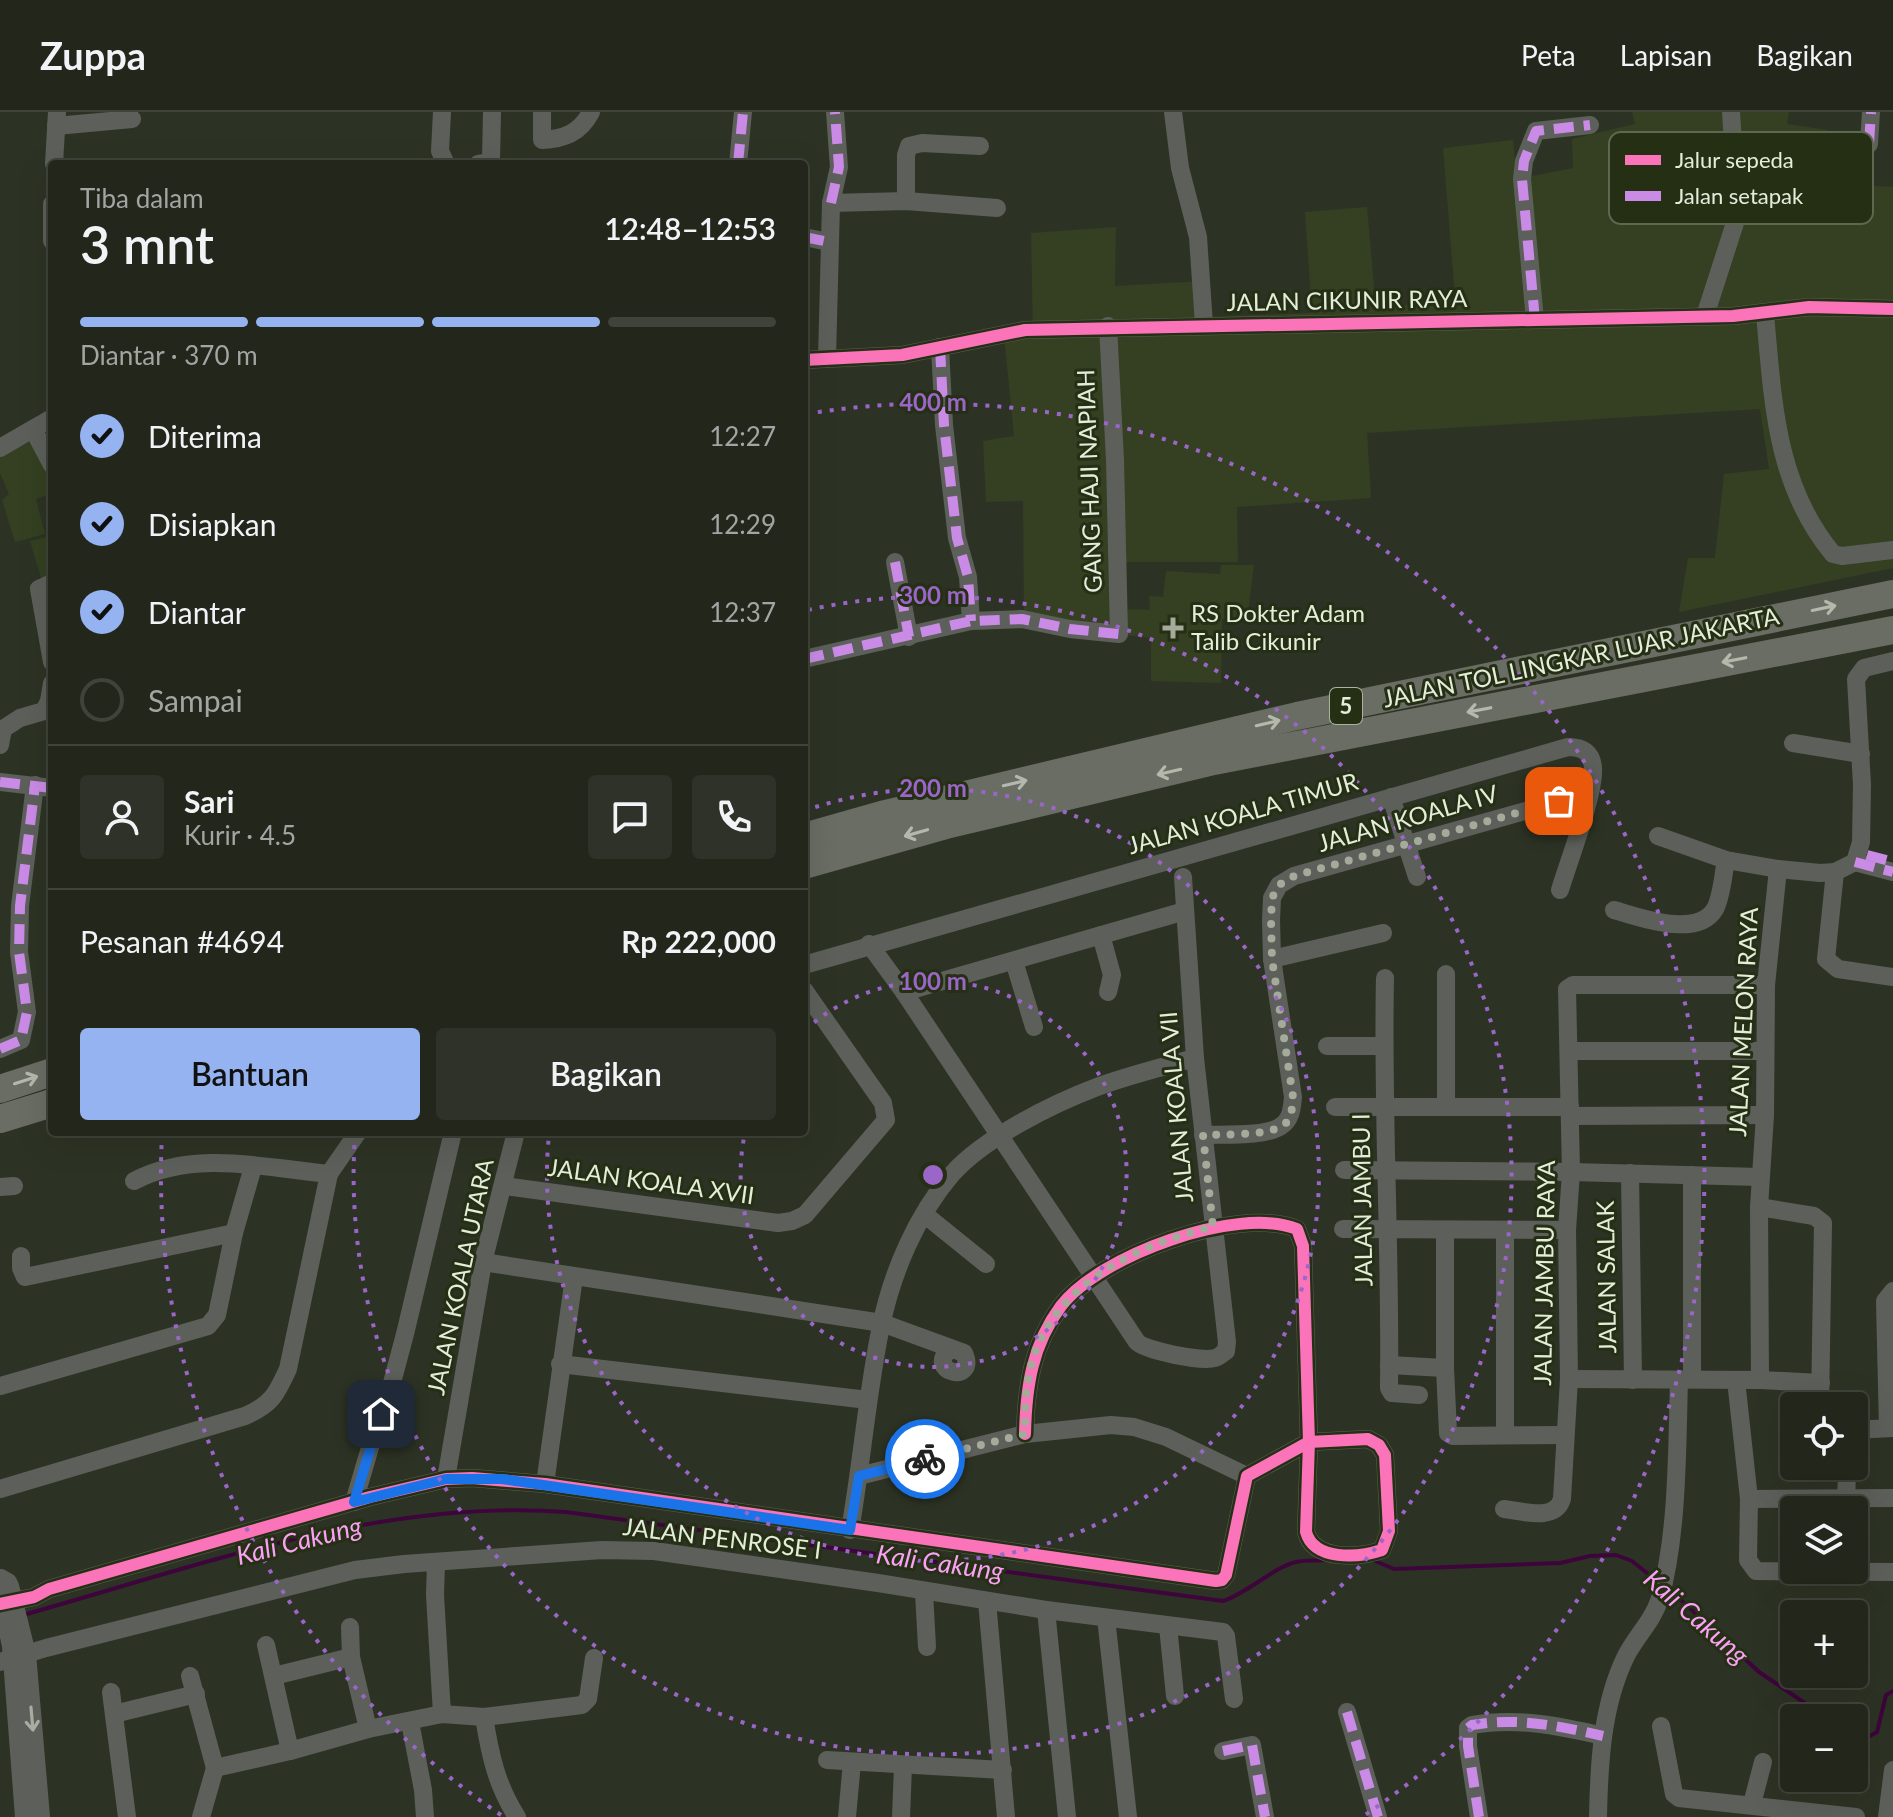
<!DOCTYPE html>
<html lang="id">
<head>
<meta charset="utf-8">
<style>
	:root { --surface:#22261b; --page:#2e3228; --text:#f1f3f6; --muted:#a2a5a3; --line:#3f433a; --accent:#95b2f1 }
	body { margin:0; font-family:Lato,sans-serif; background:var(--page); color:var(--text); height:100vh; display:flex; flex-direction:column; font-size:30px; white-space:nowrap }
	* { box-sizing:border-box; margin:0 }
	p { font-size:26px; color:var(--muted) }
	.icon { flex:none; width:44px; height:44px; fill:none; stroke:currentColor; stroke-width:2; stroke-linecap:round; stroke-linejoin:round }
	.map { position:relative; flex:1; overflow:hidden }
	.drawer { position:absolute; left:48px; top:48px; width:760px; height:976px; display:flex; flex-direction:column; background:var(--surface); border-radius:8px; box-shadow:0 8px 32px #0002,0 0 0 2px var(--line) }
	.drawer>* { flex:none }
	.tools { position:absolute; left:1780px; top:1280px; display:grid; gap:16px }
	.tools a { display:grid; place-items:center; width:88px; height:88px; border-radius:8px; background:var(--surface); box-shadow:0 8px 32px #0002,0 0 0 2px var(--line); font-size:40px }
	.pin { position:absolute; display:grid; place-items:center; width:68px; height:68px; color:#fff; margin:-34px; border-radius:16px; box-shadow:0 4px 12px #0006 }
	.courier { position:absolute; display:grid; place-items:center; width:80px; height:80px; margin:-40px; border:6px solid #1a73e8; border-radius:50%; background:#fff; color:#222; box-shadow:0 2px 10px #0007 }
	.summary em { font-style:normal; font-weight:600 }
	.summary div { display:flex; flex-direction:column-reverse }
	.summary { display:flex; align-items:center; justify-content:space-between; height:136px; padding:0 32px }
	h1 { font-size:52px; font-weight:600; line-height:60px }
	.bar { display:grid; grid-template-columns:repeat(4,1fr); gap:12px 8px; align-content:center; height:96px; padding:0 32px }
	.bar i { height:10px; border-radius:6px; background:var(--line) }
	.bar .active { background:var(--accent) }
	.bar p { grid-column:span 4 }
	.line { display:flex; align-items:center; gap:20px; padding:0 32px; border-top:2px solid var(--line) }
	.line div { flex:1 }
	.round { display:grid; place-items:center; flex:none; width:84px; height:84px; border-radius:8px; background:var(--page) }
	ol { padding:0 32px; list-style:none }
	li { display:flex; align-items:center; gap:24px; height:88px }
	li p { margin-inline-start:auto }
	li .icon { padding:8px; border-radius:50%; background:var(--accent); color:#111; stroke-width:4 }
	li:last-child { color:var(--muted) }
	li i { width:44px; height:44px; border:4px solid var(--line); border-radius:50% }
	.cta { display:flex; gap:16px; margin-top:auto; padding:16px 32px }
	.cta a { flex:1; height:92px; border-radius:8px; background:var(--accent); color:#111; font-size:32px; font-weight:600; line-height:92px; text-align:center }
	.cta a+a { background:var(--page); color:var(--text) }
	header { display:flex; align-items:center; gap:48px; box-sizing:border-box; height:112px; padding:0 40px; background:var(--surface); border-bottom:2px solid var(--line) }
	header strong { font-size:38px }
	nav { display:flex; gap:44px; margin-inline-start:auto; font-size:28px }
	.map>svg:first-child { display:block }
	.built { fill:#344021 }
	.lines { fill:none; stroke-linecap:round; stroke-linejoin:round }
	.stream { stroke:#3d053c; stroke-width:4 }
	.minor { stroke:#5d605a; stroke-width:18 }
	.highway { stroke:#696d64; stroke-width:28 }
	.quiet { stroke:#ca8be6; stroke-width:10; stroke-dasharray:20 10; stroke-linecap:butt }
	.cycleway-casing { stroke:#252f14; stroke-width:17 }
	.cycleway { stroke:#fb73b8; stroke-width:12 }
	.oneway { stroke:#b3b9ab }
	.oneway2 { stroke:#a7ada1 }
	.done { stroke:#a4ab9b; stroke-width:8; stroke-dasharray:0 14.4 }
	.route { stroke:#1a73e8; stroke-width:10 }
	.ring { fill:none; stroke:#9a66c7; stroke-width:4; stroke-dasharray:4 8 }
	.poi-dot { fill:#a4ab9b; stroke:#252f14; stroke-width:3 }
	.labels { text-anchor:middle; stroke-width:6; stroke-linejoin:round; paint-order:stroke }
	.shield { fill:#252f14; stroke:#abb39f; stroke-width:2 }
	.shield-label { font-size:22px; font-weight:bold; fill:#e4ecdb }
	.street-label { font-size:24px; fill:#e4ecdb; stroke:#252f14 }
	.poi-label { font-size:24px; fill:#e4ecdb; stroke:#252f14; text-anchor:start }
	.water-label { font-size:26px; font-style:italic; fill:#faa1f5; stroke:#252f14 }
	.key { fill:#252f14; stroke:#5e6850; stroke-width:2 }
	.key-label { font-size:22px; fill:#e4ecdb }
	.centre { fill:#9a66c7; stroke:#252f14; stroke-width:4 }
	.ring-label { font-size:24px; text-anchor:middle; font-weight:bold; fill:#9a66c7; stroke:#252f14; stroke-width:6; stroke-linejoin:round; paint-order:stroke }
</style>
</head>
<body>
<header>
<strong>Zuppa</strong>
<nav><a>Peta</a><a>Lapisan</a><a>Bagikan</a></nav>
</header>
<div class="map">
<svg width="1893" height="1705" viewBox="0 0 1893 1705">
	<rect width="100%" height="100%" fill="#2d3324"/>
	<g class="built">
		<polygon points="1632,0 1789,0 1787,12 1827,18 1830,71 1893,75 1893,456 1679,500 1688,446 1715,446 1724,362 1769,357 1760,297 1367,321 1371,386 1237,395 1238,450 1113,450 1115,521 1024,507 1023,389 986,390 983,329 1014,324 1004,223 1033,220 1031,121 1116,115 1115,174 1203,169 1205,205 1312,201 1305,100 1367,95 1376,198 1455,184 1443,36 1513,28 1517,67 1573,56 1572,27 1635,12"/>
		<polygon points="35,327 52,361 52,381 36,387 45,422 15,430 2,388 9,382 0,361 0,345"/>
		<polygon points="52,424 52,467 42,469 30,429"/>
		<polygon points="1221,453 1254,453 1247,509 1222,507 1221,571 1151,569 1151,526 1124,523 1124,497 1150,498 1149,484 1163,485 1166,459 1220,462"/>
	</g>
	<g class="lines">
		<g class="stream">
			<polyline points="1373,1448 1394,1457 1560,1451 1590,1444 1616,1443 1632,1449 1657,1469"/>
			<polyline points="1668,1476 1759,1560 1827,1606"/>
			<path d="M 23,1503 C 198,1454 382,1386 566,1400 L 1223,1489 C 1246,1482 1274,1455 1296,1450 C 1307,1447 1318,1450 1328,1447"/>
			<polyline points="1854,1623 1868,1625 1877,1620 1886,1583 1893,1579"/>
		</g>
		<g class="minor">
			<polyline points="442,0 440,39 446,52"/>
			<path d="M 542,0 L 542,28 C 564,27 580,21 591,0"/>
			<polyline points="1173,0 1180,56 1198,125 1204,213"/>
			<polyline points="56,14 132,7"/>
			<polyline points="1869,32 1871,0"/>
			<polyline points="54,52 57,0"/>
			<polyline points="478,52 491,50 492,0"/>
			<polyline points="738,52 743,0"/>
			<polyline points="906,89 906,43 909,34 922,31 980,34"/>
			<polyline points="831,91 906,89 997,96"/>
			<polyline points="52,92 52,129"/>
			<polyline points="804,125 829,130"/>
			<path d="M 1765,202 C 1773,288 1775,372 1833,442 L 1842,444 L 1893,438"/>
			<polyline points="1705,204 1735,111 1736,78 1731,0"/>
			<polyline points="1535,208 1522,67 1524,49 1536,19 1590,13"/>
			<polyline points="940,235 944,313 957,426 968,465 971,509"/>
			<polyline points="827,247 831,91 839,55 835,0"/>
			<polyline points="804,248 902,243 1025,218 1733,204 1809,195 1893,197"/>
			<polyline points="33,317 52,353"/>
			<polyline points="0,336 52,306"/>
			<polyline points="895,450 909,525"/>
			<polyline points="52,471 39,477 52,550"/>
			<polyline points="804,547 971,509 1022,507 1070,517 1119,522 1115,348 1108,214"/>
			<polyline points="1793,631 1861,642"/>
			<polyline points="0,633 3,617 20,606 44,599 49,589 52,571"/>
			<polyline points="0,670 52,676"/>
			<polyline points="1391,685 1417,765"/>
			<polyline points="1658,724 1726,748 1778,757 1820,761 1835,760 1855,750 1861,730 1862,673 1856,567 1864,556 1893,549"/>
			<polyline points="1855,750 1893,760"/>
			<polyline points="1835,760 1826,847 1838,857 1893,865"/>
			<path d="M 1614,798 C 1639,805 1697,827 1715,797 C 1722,784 1723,763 1726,748"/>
			<polyline points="1101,823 1112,863 1108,880"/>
			<path d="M 869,832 L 904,880 L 1137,1230 C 1146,1239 1202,1250 1215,1246 C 1218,1246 1223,1241 1226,1239 L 1227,1230 L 1195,946 L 1183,765"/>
			<polyline points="1272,847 1383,821"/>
			<polyline points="1014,849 1034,915"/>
			<path d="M 804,853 L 1568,635 C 1582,635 1592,640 1593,656 C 1595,681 1568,751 1560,778"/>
			<path d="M 1385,866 C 1382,1002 1391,1139 1389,1276 L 1392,1281 L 1419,1283"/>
			<polyline points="904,880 1185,799"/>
			<polyline points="1327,934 1383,934"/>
			<polyline points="0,937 21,928 27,900 19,840 20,794 35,673"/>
			<polyline points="1569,939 1764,939"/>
			<polyline points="1446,994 1446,862"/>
			<polyline points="1335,995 1570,995"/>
			<polyline points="1570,1004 1765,1003"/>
			<path d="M 1203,1023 C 1222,1022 1266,1025 1281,1014 C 1291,1008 1292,996 1293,985 L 1272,847 L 1271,808 L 1272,786 L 1279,773 L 1294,764 L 1589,681"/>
			<polyline points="1344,1058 1571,1060 1760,1065"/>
			<polyline points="1630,1061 1633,1268"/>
			<path d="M 134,1069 C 194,1037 266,1056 329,1062"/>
			<polyline points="504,1074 778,1111 792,1109 805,1103 886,1008 883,991 804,878"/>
			<polyline points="0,1075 14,1074"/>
			<polyline points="1759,1095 1814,1104 1823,1111 1820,1294"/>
			<polyline points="924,1102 986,1152"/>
			<polyline points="1343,1117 1567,1118"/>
			<polyline points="1445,1118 1445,1256 1448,1321 1453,1324 1565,1323"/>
			<polyline points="21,1144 21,1156 25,1165 234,1121"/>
			<path d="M 483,1150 L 882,1211 L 964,1241 C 978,1273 924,1260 950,1237"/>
			<polyline points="560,1252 868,1288"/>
			<polyline points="1389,1253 1445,1256"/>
			<polyline points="1569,1267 1760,1268 1821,1271"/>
			<polyline points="1692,1267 1692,1063"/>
			<polyline points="1736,1268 1749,1387 1748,1448 1756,1459 1893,1460"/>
			<polyline points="1760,1268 1759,1095 1765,1003 1766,873 1778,757"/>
			<polyline points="0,1274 208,1214 217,1203 234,1121 253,1055"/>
			<polyline points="1888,1316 1885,1189 1893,1179"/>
			<polyline points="1854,1318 1893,1316"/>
			<polyline points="1505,1321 1505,1118"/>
			<polyline points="859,1364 1025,1322 1111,1313 1134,1315 1166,1325 1247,1364"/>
			<polyline points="446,1367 483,1150 516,1020"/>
			<polyline points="545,1372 574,1165"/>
			<path d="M 0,1377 L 245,1304 C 272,1292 276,1283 288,1257 L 329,1062 L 358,1020"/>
			<polyline points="1749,1387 1893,1386"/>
			<polyline points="354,1390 374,1322 389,1282 405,1222 453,1020"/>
			<path d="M 1504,1397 C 1522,1399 1555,1410 1562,1387 L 1569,1267 L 1567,1118 L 1571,1060 L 1567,877 L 1573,873 L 1766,873"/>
			<polyline points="1846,1398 1847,1354"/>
			<path d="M 850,1418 C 862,1350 867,1282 881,1214 C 892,1161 916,1104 952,1062 C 984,1026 1052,992 1097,975 C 1129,963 1163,955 1195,946"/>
			<polyline points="436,1451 435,1483 442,1602"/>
			<polyline points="1,1466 8,1470 10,1474 27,1542 41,1705"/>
			<polyline points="924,1480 927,1535"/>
			<polyline points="0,1482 11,1534 24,1705"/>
			<polyline points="987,1489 1006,1705"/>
			<path d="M 0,1492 L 34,1485 L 49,1477 L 370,1385 L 446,1367 L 472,1366 L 545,1372 L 1216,1469 L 1222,1468 L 1226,1463 L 1247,1364 L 1309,1330 L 1368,1327 L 1379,1333 L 1385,1343 L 1389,1419 L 1382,1438 C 1358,1446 1314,1449 1306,1420 L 1309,1330 L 1303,1134 L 1297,1117 C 1237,1093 1099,1144 1061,1194 C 1032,1233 1026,1275 1025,1322"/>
			<polyline points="1046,1498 1067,1705"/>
			<polyline points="1106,1506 1128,1705"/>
			<polyline points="1168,1514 1175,1584"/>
			<polyline points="350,1515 351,1545 368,1617"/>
			<polyline points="266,1533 290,1639"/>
			<polyline points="0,1550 46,1536 355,1458 404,1452 602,1438 654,1439 878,1471 1046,1498 1223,1520 1226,1524 1234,1587"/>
			<polyline points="190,1564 215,1656"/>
			<polyline points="274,1564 351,1545"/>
			<polyline points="111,1580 127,1705"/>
			<polyline points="1347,1600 1378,1705"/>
			<polyline points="114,1602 196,1582"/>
			<path d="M 484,1605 C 490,1642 496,1672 517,1705"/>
			<polyline points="410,1610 423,1678 425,1705"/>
			<polyline points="1661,1614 1674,1682 1679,1686 1856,1705"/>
			<polyline points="1223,1639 1252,1633 1265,1705"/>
			<polyline points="827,1648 1003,1658"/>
			<polyline points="1752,1692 1763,1650"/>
			<polyline points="201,1705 215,1656 290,1639 368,1617 442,1602 484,1605 582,1593 588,1587 594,1546"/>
			<polyline points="847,1705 852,1650"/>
			<polyline points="901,1705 903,1654"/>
			<path d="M 1479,1705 L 1468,1634 L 1468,1616 L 1472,1613 C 1516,1605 1560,1614 1603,1624"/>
			<path d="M 1598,1705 C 1599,1651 1602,1593 1626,1544 C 1636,1524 1653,1509 1660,1486 C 1678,1421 1677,1336 1679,1268"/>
			<polyline points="1887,1705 1893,1658"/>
		</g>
		<g class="highway">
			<polyline points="804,725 885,702 1297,604 1893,482"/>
			<polyline points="804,753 946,713 1214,649 1893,518"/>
			<polyline points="0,977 52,960"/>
			<polyline points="0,1007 52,991"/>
		</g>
		<g class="quiet">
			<polyline points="1869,32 1871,0"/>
			<polyline points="738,52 743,0"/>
			<polyline points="831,91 839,55 835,0"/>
			<polyline points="804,125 829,130"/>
			<polyline points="1535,208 1522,67 1524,49 1536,19 1590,13"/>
			<polyline points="940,235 944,313 957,426 968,465 971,509"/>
			<polyline points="895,450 909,525"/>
			<polyline points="804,547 971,509 1022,507 1070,517 1119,522"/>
			<polyline points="0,670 52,676"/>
			<polyline points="1867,743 1893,750"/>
			<polyline points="1855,750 1893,760"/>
			<polyline points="0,937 21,928 27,900 19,840 20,794 35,673"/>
			<polyline points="1347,1600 1378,1705"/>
			<polyline points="1223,1639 1252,1633 1265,1705"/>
			<path d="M 1479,1705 L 1468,1634 L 1468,1616 L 1472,1613 C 1516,1605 1560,1614 1603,1624"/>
		</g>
		<defs>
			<g id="cycleway">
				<polyline points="804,248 902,243 1025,218 1733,204 1809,195 1893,197"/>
				<path d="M 0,1492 L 34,1485 L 49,1477 L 370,1385 L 446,1367 L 472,1366 L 545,1372 L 1216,1469 L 1222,1468 L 1226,1463 L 1247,1364 L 1309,1330 L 1368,1327 L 1379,1333 L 1385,1343 L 1389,1419 L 1382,1438 C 1358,1446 1314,1449 1306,1420 L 1309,1330 L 1303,1134 L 1297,1117 C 1237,1093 1099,1144 1061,1194 C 1032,1233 1026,1275 1025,1322"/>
			</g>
		</defs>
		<use href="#cycleway" class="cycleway-casing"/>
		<use href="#cycleway" class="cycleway"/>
	</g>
	<defs><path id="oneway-shaft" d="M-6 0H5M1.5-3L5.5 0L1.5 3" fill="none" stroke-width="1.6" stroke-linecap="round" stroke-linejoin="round" transform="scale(2)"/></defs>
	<g class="oneway">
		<use href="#oneway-shaft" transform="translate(1824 496) rotate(-12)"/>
		<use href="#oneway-shaft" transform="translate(1734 548) rotate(169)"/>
		<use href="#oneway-shaft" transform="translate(1479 598) rotate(169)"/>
		<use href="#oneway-shaft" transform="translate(1268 611) rotate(-13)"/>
		<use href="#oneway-shaft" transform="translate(1169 660) rotate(167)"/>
		<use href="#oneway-shaft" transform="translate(1015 671) rotate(-13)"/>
		<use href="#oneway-shaft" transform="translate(916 721) rotate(164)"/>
		<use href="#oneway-shaft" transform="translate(26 968) rotate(-18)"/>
	</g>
	<use class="oneway2" href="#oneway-shaft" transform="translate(32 1607) rotate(85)"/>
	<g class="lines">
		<path class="done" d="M 925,1347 L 1025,1322 C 1025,1299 1025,1277 1031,1254 C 1051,1173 1138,1132 1213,1115 L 1203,1023 C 1222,1022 1266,1024 1282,1014 C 1292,1008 1292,996 1293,985 L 1272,847 L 1271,808 L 1272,786 L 1279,773 L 1294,764 L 1559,689"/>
		<polyline class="route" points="381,1302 354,1390 446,1367 502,1367 850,1418 859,1364 925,1347"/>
	</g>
	<g class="ring">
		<path d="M805 918A193 193 0 1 1 745 1021"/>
		<path d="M804 699A386 386 0 1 1 549 1023"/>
		<path d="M808 498A579 579 0 1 1 355 1023"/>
		<path d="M501 1703A772 772 0 0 1 162 1023M806 302A772 772 0 0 1 1365 1703"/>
	</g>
	<path class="poi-dot" d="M1169 504h8v8h8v8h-8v8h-8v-8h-8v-8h8z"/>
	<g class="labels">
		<rect class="shield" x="1330" y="576" width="32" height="36" rx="6"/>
		<g class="shield-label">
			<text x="1346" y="602">5</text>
		</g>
		<g class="street-label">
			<text transform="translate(1347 189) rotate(-1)" y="8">JALAN CIKUNIR RAYA</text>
			<text transform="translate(1090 369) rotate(-92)" y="8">GANG HAJI NAPIAH</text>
			<text transform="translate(1581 546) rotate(-12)" y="8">JALAN TOL LINGKAR LUAR JAKARTA</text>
			<text transform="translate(1243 702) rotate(-16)" y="8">JALAN KOALA TIMUR</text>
			<text transform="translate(1408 707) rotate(-16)" y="8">JALAN KOALA IV</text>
			<text transform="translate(1744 910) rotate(-87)" y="8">JALAN MELON RAYA</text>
			<text transform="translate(1177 995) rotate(-95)" y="8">JALAN KOALA VII</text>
			<text transform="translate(651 1070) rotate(8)" y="8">JALAN KOALA XVII</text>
			<text transform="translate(1363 1088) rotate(-91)" y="8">JALAN JAMBU I</text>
			<text transform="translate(1545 1161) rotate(-89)" y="8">JALAN JAMBU RAYA</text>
			<text transform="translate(461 1165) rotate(-78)" y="8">JALAN KOALA UTARA</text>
			<text transform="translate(1607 1165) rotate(-91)" y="8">JALAN SALAK</text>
			<text transform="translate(722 1427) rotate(7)" y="8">JALAN PENROSE I</text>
		</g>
		<g class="poi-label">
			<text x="1191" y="510">RS Dokter Adam<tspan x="1191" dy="28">Talib Cikunir</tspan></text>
		</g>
		<g class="water-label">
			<text transform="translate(299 1429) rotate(-14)" y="9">Kali Cakung</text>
			<text transform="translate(940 1451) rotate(8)" y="9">Kali Cakung</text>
			<text transform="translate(1696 1505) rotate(41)" y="9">Kali Cakung</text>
		</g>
	</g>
	<rect x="1609" y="20" width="264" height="92" rx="12" class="key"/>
	<rect x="1625" y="43" width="36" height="10" fill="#fb73b8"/>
	<rect x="1625" y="79" width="36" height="10" fill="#ca8be6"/>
	<g class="key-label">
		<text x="1675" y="56">Jalur sepeda</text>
		<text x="1675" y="92">Jalan setapak</text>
	</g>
	<circle cx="933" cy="1063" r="12" class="centre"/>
	<g class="ring-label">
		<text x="933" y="299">400 m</text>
		<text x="933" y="492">300 m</text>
		<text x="933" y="685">200 m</text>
		<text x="933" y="878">100 m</text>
	</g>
</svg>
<div class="tools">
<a><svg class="icon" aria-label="locate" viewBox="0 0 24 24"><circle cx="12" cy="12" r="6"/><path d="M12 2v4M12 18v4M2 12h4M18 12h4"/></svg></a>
<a><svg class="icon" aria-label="layers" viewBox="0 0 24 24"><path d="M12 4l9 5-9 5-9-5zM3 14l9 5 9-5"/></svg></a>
<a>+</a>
<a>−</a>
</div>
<div class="pin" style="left:1559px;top:689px;background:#ea580c"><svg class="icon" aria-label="bag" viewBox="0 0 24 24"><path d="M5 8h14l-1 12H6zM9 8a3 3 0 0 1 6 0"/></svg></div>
<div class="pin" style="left:381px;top:1302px;background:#1f2937"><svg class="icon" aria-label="home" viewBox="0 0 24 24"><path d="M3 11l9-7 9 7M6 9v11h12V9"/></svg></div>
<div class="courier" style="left:925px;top:1347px"><svg class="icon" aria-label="bike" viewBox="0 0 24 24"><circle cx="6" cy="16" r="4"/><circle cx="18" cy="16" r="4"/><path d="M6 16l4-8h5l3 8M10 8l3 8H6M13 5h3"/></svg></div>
<section class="drawer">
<div class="summary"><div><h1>3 mnt</h1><p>Tiba dalam</p></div><em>12:48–12:53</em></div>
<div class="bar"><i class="active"></i><i class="active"></i><i class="active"></i><i></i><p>Diantar · 370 m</p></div>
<ol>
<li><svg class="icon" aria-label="check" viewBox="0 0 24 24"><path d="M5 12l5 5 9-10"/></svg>Diterima<p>12:27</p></li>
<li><svg class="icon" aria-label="check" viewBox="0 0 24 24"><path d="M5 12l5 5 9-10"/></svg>Disiapkan<p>12:29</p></li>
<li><svg class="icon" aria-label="check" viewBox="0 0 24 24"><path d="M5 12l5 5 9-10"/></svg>Diantar<p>12:37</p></li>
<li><i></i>Sampai</li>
</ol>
<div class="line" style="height:144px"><a class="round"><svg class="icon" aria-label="person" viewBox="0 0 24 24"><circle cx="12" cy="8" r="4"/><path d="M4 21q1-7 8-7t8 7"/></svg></a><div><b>Sari</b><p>Kurir · 4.5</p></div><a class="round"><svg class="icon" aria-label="chat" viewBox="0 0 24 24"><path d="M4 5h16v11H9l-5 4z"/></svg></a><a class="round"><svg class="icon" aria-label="phone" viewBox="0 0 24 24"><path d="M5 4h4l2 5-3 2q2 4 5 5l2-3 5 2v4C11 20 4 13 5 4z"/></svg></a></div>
<div class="line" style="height:104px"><div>Pesanan #4694</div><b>Rp 222,000</b></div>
<div class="cta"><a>Bantuan</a><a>Bagikan</a></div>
</section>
</div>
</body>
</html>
